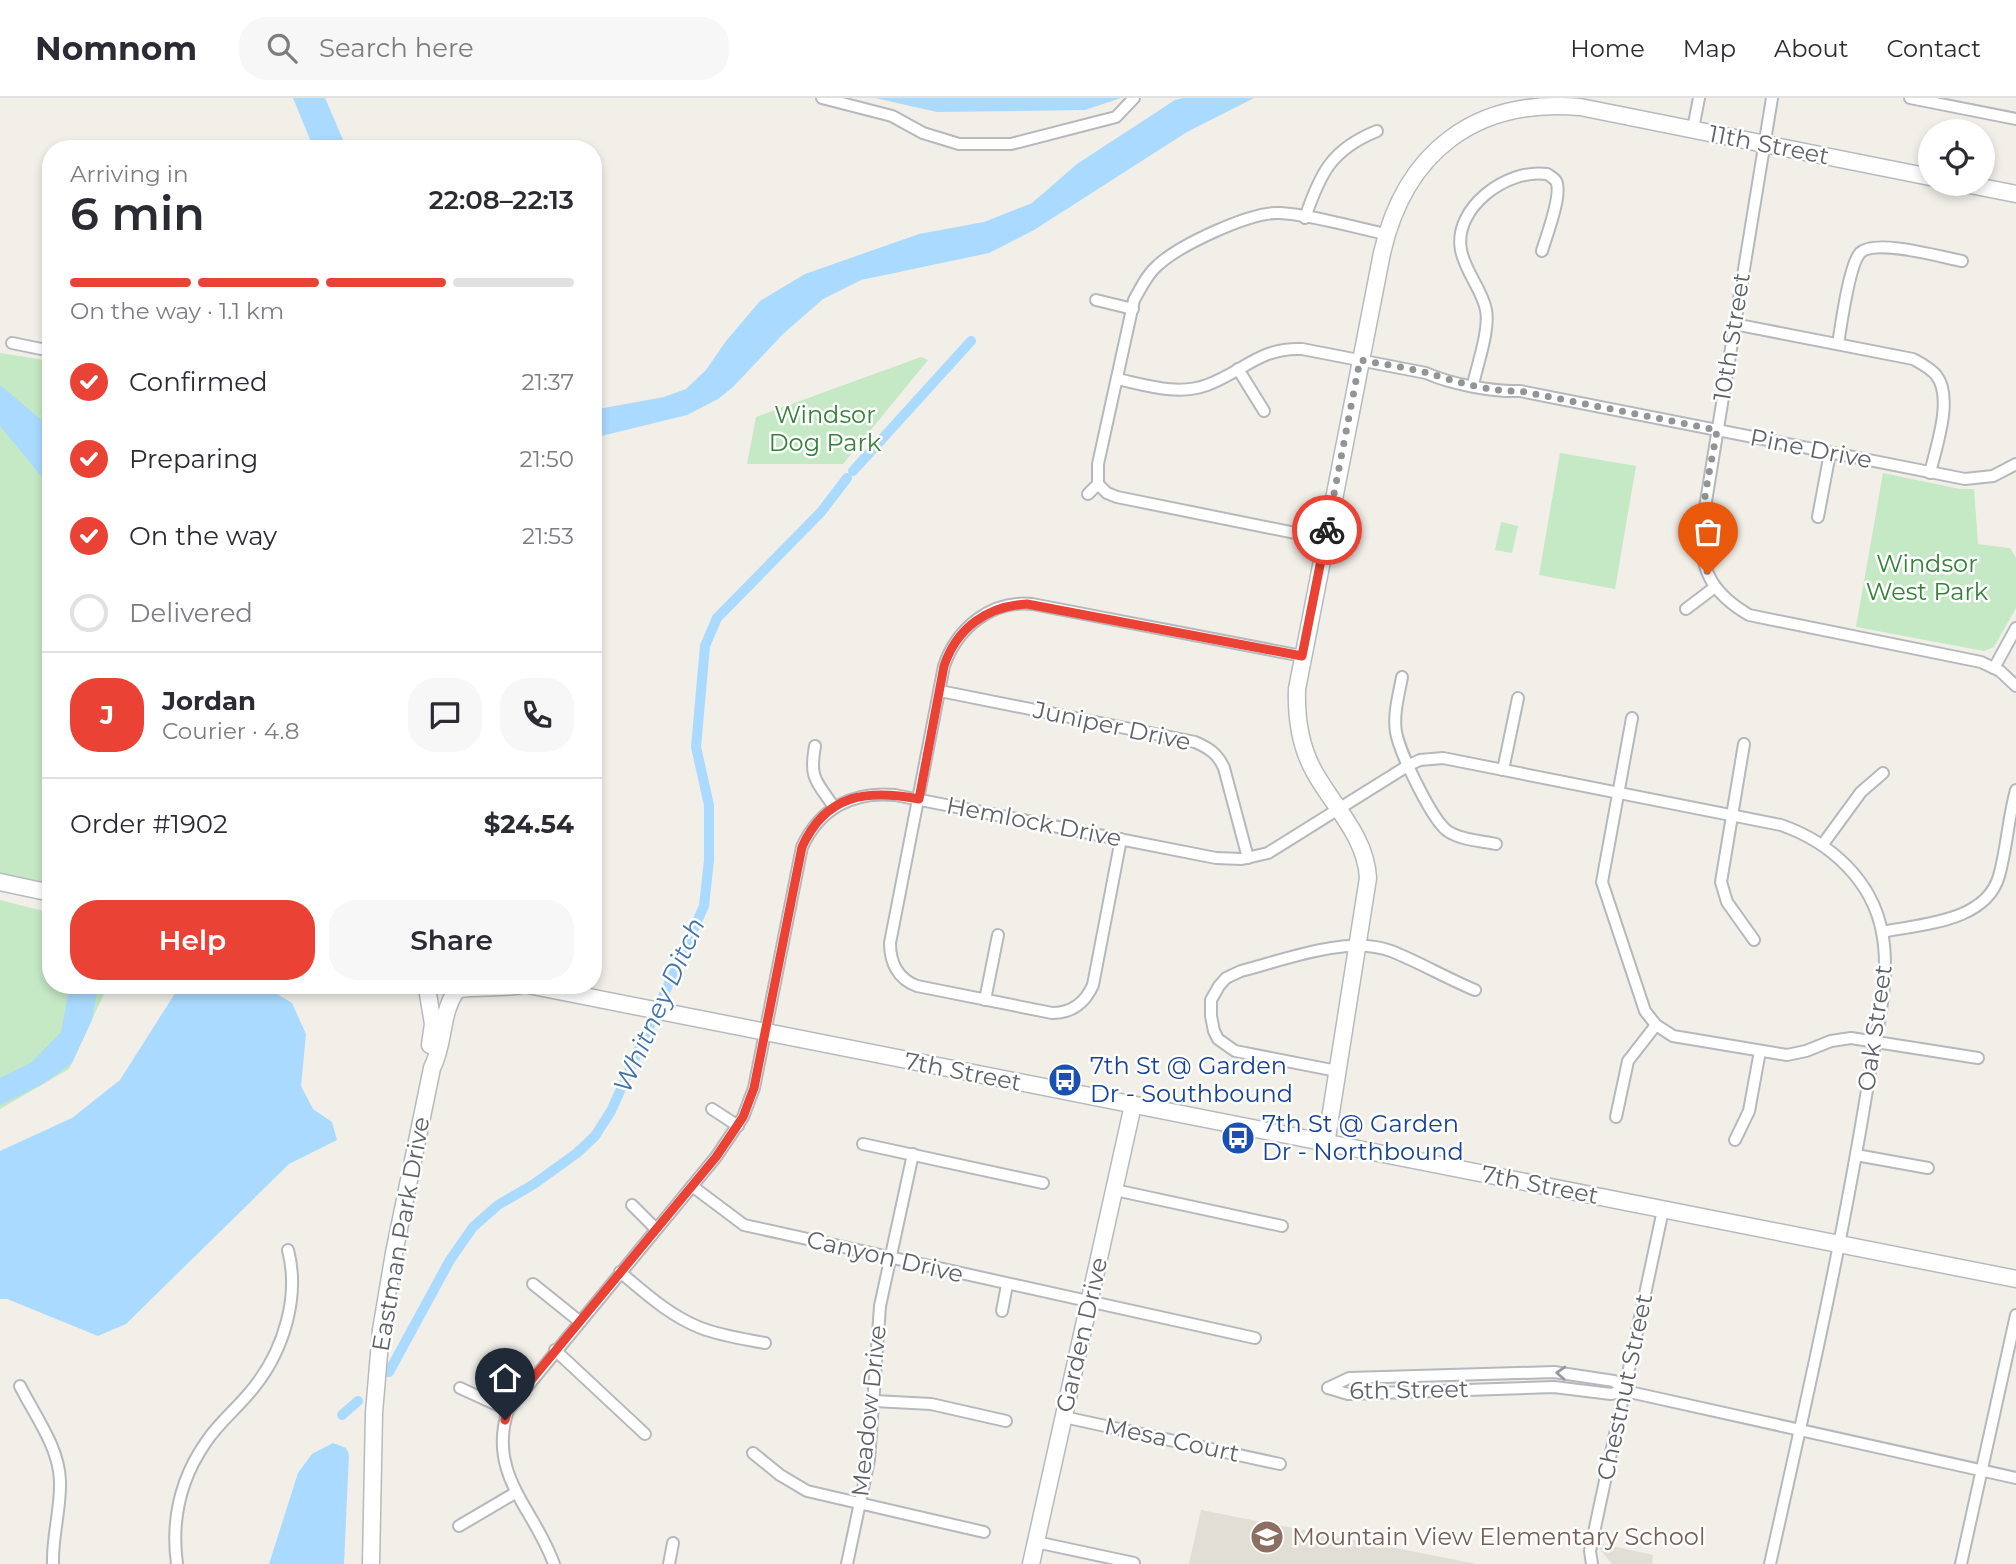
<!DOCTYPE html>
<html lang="en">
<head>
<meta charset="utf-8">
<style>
	:root { --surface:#fff; --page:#f7f7f7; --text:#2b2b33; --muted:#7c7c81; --line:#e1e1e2; --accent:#ea4335 }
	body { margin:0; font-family:Montserrat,sans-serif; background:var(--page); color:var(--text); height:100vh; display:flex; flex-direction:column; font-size:26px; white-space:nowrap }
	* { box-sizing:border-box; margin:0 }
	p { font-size:23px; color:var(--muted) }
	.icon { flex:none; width:38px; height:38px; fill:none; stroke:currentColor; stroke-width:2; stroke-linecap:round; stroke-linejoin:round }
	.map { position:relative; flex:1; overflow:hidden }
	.side { position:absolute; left:42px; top:42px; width:560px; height:854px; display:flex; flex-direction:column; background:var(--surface); border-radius:28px; box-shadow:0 4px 10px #0003 }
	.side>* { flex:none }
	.fabs { position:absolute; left:1918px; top:21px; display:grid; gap:14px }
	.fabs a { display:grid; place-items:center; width:77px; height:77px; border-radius:50%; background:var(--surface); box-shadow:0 4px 10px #0003; font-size:35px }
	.pin { position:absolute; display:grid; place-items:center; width:60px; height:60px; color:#fff; margin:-72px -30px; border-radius:50% 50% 50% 0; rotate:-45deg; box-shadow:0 0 7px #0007 }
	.pin .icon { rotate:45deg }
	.courier { position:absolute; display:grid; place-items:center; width:70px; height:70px; margin:-35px; border:5px solid #ea4335; border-radius:50%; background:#fff; color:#222; box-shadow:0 2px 9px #0007 }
	.summary em { font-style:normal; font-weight:600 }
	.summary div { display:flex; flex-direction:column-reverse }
	.summary { display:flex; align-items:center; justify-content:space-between; height:119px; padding:0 28px }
	h1 { font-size:46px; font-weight:600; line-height:52px }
	.bar { display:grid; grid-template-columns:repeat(4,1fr); gap:10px 7px; align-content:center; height:84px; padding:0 28px }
	.bar i { height:9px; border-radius:5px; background:var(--line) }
	.bar .current { background:var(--accent) }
	.bar p { grid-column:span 4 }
	.line { display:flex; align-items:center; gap:18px; padding:0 28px; border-top:2px solid var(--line) }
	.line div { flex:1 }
	.round { display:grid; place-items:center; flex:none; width:74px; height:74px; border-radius:28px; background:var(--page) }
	ol { padding:0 28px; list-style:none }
	li { display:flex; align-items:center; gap:21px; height:77px }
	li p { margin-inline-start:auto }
	li .icon { padding:7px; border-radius:50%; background:var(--accent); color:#fff; stroke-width:4 }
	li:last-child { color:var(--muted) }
	li i { width:38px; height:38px; border:4px solid var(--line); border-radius:50% }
	.button { display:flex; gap:14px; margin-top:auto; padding:14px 28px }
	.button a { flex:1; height:80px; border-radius:28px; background:var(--accent); color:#fff; font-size:28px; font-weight:600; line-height:80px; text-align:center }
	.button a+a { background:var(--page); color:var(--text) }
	header { display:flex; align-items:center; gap:42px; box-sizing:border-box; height:98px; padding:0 35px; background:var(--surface); border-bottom:2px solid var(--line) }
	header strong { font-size:33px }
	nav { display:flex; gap:38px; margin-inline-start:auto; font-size:24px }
	.search { width:490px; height:63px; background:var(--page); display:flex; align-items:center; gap:18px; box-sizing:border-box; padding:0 24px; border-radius:28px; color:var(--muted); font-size:26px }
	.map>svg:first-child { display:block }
	.education { fill:#e1ded6 }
	.green { fill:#c5e8c5 }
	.water { fill:#aadaff }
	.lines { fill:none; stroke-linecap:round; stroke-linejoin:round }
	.canal { stroke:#aadaff; stroke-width:10 }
	.street-casing { stroke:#b5b8bc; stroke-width:14 }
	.secondary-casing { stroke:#b6babf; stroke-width:19 }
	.street { stroke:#fff; stroke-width:10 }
	.secondary { stroke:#fff; stroke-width:16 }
	.oneway { stroke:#979a9d }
	.done { stroke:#929495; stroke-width:7; stroke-dasharray:0 12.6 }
	.route { stroke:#ea4335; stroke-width:9 }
	.labels { text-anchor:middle; stroke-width:5; stroke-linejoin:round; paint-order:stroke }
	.street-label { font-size:24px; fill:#5f6368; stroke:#fff }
	.park-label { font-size:24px; fill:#348238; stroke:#fff }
	.transit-label { font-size:24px; fill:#164399; stroke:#fff; text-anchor:start }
	.education-label { font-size:24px; fill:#785e54; stroke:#fff; text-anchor:start }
	.water-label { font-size:26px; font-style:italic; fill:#4174aa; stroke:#fff }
</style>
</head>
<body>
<header>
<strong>Nomnom</strong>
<div class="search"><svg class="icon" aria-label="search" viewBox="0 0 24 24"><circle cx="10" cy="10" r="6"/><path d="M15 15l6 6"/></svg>Search here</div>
<nav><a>Home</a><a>Map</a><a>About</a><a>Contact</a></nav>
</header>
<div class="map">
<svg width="2016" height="1466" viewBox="0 0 2016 1466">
	<rect width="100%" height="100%" fill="#f1efe8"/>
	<g class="education">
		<polygon points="1201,1412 1477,1466 1189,1466"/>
		<polygon points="1599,1445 1653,1457 1652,1465 1656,1466 1612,1466 1600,1451"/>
	</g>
	<g class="green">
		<polygon points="0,255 51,263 51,789 0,777"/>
		<polygon points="921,259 928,262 843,366 747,366 756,319"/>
		<polygon points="1560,355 1636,368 1615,491 1539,477"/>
		<polygon points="1883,375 1960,391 1974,391 1978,446 2010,450 2016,460 2016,510 1994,549 1984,553 1856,529"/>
		<polygon points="1501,424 1518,428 1512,455 1495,452"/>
		<polygon points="0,802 51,815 51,887 108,887 69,971 0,1011"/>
	</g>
	<g class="water">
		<polygon points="293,0 325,0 347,51 314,51"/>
		<polygon points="875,0 1121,0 1085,12 937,14"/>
		<polygon points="1183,0 1254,0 1187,34 1034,132 989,155 861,182 823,201 783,236 733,289 718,301 687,317 593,340 593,312 664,299 686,291 706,272 726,243 760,203 805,176 919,136 984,124 1032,105 1077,66 1175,2"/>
		<polygon points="0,287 51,330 51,390 0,328"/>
		<polygon points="70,887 98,887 92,922 72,965 43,986 0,1007 0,980 32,964 61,934"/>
		<polygon points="196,887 262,887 292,905 306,936 301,988 313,1011 332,1024 337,1042 289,1066 126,1226 98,1238 7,1201 0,1201 0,1053 72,1020 120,982 179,889"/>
		<polygon points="333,1345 346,1350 349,1356 344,1466 269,1466 298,1375 312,1356"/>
	</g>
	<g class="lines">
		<g class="canal">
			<polyline points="853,373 971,243"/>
			<polyline points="389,1274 450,1162 473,1129 498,1107 534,1086 577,1055 595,1038 611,1013 704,808 709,762 709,707 696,649 705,548 717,520 821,414 847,380"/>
			<polyline points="342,1317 358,1303"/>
		</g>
		<defs>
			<g id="street">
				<polyline points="822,0 892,18 923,35 959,46 1011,46 1116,19 1134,0"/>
				<path d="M 1772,0 L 1701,434 C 1700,475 1715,497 1749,517 L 1981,564 L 2000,573 L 2016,588"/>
				<polyline points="1910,0 2016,21"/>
				<polyline points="1693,31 1699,0"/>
				<path d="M 1305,120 C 1320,75 1332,51 1377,33"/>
				<polyline points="1096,202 1133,211"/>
				<path d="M 1734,226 L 1913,261 C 1922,266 1930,270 1936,277 C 1954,299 1936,349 1930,375"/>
				<polyline points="12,245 51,253"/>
				<path d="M 1838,246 C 1841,228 1849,167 1860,155 C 1875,140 1941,159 1962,163"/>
				<polyline points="1238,271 1264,313"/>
				<path d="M 1117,281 C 1146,287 1178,298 1207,287 C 1243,274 1260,249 1302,251 L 1426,275 C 1450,286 1493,294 1520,293 L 1965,381 L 1993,378 L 2016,366"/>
				<path d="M 1473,287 C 1477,267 1490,232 1486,212 C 1482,191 1465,174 1461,152 C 1453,110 1507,70 1547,76 C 1550,78 1553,79 1556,83 C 1563,96 1546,139 1542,153"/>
				<polyline points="1088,396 1098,386"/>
				<polyline points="1818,419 1830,355"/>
				<path d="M 1325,441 L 1117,399 L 1107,395 L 1098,386 L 1098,366 L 1134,202 C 1141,190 1147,176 1158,167 C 1180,147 1251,113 1280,115 C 1314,117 1352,129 1386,136"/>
				<polyline points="1686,511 1715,489"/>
				<polyline points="1994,570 2016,530"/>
				<path d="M 1402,579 C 1399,596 1393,616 1396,634 C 1399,653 1433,725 1449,734 C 1462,742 1481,743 1496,746"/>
				<path d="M 940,593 L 1195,644 C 1209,650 1218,656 1224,670 L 1248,760"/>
				<polyline points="1632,620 1602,784 1645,913 1656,927 1673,938 1787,957 1806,953 1831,943 1851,940 1978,960"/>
				<polyline points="1744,646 1721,784 1727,804 1754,842"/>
				<path d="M 815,648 C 809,680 816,683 834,709"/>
				<polyline points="1503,672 1518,600"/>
				<path d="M 1121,741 L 1093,887 C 1085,905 1072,915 1052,915 L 917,888 C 898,881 890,865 890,845 L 944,568 C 957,530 991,502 1032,506 L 1302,558"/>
				<polyline points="1823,746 1861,694 1883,675"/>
				<path d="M 1882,834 C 1921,826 1986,824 1999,778 C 2007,750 2008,720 2016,692"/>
				<polyline points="985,902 998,837"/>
				<path d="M 1337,973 L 1235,953 L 1218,941 L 1214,933 L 1211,918 L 1211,902 L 1219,888 L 1226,880 L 1241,873 C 1284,862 1347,837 1391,853 C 1419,864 1446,880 1475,892"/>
				<polyline points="712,1011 738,1028"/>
				<polyline points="1616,1019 1628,963 1656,927"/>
				<polyline points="1735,1042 1749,1013 1760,953"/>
				<polyline points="863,1046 1043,1085"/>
				<polyline points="1856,1057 1928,1070"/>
				<polyline points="692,1088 744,1127 1255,1240"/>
				<polyline points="1115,1092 1282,1128"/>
				<polyline points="632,1107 656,1131"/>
				<path d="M 620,1174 C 645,1195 670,1218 701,1230 C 722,1238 744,1241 765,1245"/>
				<polyline points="533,1186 579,1223"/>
				<polyline points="1002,1213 1007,1187"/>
				<polyline points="555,1252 645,1336"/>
				<path d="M 20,1288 C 35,1318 59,1349 60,1383 C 61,1411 52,1438 53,1466"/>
				<polyline points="460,1290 508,1312"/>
				<polyline points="1328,1290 1348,1296 1554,1289 1611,1296 1625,1293 2016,1380"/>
				<polyline points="1328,1290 1349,1280 1554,1274 1614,1283 1625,1293"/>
				<polyline points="874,1303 931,1306 1006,1323"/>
				<polyline points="1064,1319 1280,1366"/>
				<polyline points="753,1355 780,1377 807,1393 984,1434"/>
				<polyline points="459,1428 515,1395"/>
				<polyline points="1036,1444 1134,1465"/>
				<path d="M 177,1466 C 171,1422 181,1380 206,1344 C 220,1323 240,1308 255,1288 C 284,1251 300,1198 288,1152"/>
				<path d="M 554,1466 C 534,1410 487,1377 508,1312 L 716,1059 L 743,1019 L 754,990 L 802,749 C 820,710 853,693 895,697 L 1216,760 L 1242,761 L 1268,755 L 1409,667 L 1420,662 L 1443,660 L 1781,727 C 1830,744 1872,782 1882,834 C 1892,883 1874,943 1867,992 C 1841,1152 1805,1309 1770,1466"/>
				<polyline points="669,1466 673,1445"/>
				<polyline points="847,1466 869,1362 880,1208 913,1056"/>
				<polyline points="1592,1466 1590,1453 1663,1112"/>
				<polyline points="1961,1466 2016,1217"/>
			</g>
			<g id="secondary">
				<polyline points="1965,86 2016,96"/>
				<polyline points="0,784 51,795"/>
				<polyline points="528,887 2016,1181"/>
				<polyline points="427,890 433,926 430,947"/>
				<path d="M 459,891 C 480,888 502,891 523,887"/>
				<path d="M 1326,1046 L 1368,780 C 1366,739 1334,709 1315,675 C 1300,649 1296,621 1297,591 L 1382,155 C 1405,54 1475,0 1580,9 L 1930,79"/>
				<path d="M 371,1466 L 374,1315 L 381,1232 L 394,1155 L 432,970 C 445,945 440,917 456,893"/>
				<polyline points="1031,1466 1133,1007"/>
			</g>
		</defs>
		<use href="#street" class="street-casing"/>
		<use href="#secondary" class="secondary-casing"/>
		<use href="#street" class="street"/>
		<use href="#secondary" class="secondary"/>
	</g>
	<defs><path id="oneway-chevron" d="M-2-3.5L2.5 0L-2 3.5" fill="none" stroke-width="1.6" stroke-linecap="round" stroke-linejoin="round" transform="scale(1.75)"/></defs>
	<use class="oneway" href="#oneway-chevron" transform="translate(1561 1275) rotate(-177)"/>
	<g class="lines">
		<path class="done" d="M 1327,432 L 1360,262 C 1381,266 1404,269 1424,274 C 1455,283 1488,294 1520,293 L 1717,332 C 1710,377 1693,432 1708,476"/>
		<path class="route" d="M 505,1322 L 508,1312 L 518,1298 L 716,1059 L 743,1019 L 754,990 L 802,749 C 826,696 867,691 919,701 L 944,568 C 957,529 988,508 1027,506 L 1302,558 L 1327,432"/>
	</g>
	<defs>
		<symbol id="bus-disc" viewBox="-11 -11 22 22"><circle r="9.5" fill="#1a4fb4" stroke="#fff"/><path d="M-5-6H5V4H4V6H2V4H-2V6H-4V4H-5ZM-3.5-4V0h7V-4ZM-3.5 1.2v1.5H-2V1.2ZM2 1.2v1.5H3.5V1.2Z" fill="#fff"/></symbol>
		<symbol id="school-disc" viewBox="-11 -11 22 22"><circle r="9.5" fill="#8d6e63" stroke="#fff"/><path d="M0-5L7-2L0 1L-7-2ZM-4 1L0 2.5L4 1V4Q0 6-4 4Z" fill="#fff"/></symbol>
	</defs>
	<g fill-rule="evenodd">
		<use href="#bus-disc" x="1046" y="963" width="38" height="38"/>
		<use href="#bus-disc" x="1219" y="1021" width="38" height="38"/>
		<use href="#school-disc" x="1248" y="1420" width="38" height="38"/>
	</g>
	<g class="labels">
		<g class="street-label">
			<text transform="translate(1769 47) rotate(11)" y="8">11th Street</text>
			<text transform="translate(1732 239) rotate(-81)" y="8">10th Street</text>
			<text transform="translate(1811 351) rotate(11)" y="8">Pine Drive</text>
			<text transform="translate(1112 628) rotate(12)" y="8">Juniper Drive</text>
			<text transform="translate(1034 724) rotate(11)" y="8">Hemlock Drive</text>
			<text transform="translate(1875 930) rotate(-82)" y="8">Oak Street</text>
			<text transform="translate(963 974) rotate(11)" y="8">7th Street</text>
			<text transform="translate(1540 1087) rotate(11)" y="8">7th Street</text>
			<text transform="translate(401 1136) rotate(-80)" y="8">Eastman Park Drive</text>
			<text transform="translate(885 1159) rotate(13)" y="8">Canyon Drive</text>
			<text transform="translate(1082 1237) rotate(-77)" y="8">Garden Drive</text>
			<text transform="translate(1625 1289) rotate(-78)" y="8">Chestnut Street</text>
			<text transform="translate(1409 1292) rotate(-1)" y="8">6th Street</text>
			<text transform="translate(869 1313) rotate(-84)" y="8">Meadow Drive</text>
			<text transform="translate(1172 1342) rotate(12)" y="8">Mesa Court</text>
		</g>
		<g class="park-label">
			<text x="825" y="325">Windsor<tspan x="825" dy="28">Dog Park</tspan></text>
			<text x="1927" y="474">Windsor<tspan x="1927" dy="28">West Park</tspan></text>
		</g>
		<g class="transit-label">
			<text x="1090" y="976">7th St @ Garden<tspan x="1090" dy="28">Dr - Southbound</tspan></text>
			<text x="1262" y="1034">7th St @ Garden<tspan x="1262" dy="28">Dr - Northbound</tspan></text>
		</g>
		<g class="education-label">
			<text x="1292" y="1447">Mountain View Elementary School</text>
		</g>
		<g class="water-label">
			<text transform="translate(659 907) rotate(-66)" y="9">Whitney Ditch</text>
		</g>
	</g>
</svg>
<div class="fabs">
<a><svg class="icon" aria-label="locate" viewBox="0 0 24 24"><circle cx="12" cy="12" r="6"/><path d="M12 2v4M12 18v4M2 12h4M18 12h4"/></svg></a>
</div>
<div class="pin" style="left:1708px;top:476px;background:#ea580c"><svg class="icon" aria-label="bag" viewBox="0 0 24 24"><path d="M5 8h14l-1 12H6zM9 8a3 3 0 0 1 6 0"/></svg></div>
<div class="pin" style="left:505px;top:1322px;background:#1f2937"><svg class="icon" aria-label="home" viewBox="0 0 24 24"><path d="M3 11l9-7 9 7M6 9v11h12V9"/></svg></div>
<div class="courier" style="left:1327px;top:432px"><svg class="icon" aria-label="bike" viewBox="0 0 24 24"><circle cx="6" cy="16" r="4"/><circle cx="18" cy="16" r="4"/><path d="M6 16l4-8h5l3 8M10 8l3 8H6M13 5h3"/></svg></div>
<section class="side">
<div class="summary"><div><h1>6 min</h1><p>Arriving in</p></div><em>22:08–22:13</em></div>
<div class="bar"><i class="current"></i><i class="current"></i><i class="current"></i><i></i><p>On the way · 1.1 km</p></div>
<ol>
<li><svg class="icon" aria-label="check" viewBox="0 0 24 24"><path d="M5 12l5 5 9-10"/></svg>Confirmed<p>21:37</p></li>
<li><svg class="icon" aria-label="check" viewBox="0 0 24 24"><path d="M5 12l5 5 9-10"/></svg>Preparing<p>21:50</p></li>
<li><svg class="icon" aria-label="check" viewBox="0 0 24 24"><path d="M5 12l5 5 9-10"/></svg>On the way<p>21:53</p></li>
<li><i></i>Delivered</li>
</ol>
<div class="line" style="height:126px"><b class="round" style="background:var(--accent);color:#fff">J</b><div><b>Jordan</b><p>Courier · 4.8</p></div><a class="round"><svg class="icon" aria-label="chat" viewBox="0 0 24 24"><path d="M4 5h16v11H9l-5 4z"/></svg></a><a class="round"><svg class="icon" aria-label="phone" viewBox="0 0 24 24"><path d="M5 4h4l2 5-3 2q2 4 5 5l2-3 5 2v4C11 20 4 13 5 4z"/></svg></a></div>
<div class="line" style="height:91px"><div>Order #1902</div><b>$24.54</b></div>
<div class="button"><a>Help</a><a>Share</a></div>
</section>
</div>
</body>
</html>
